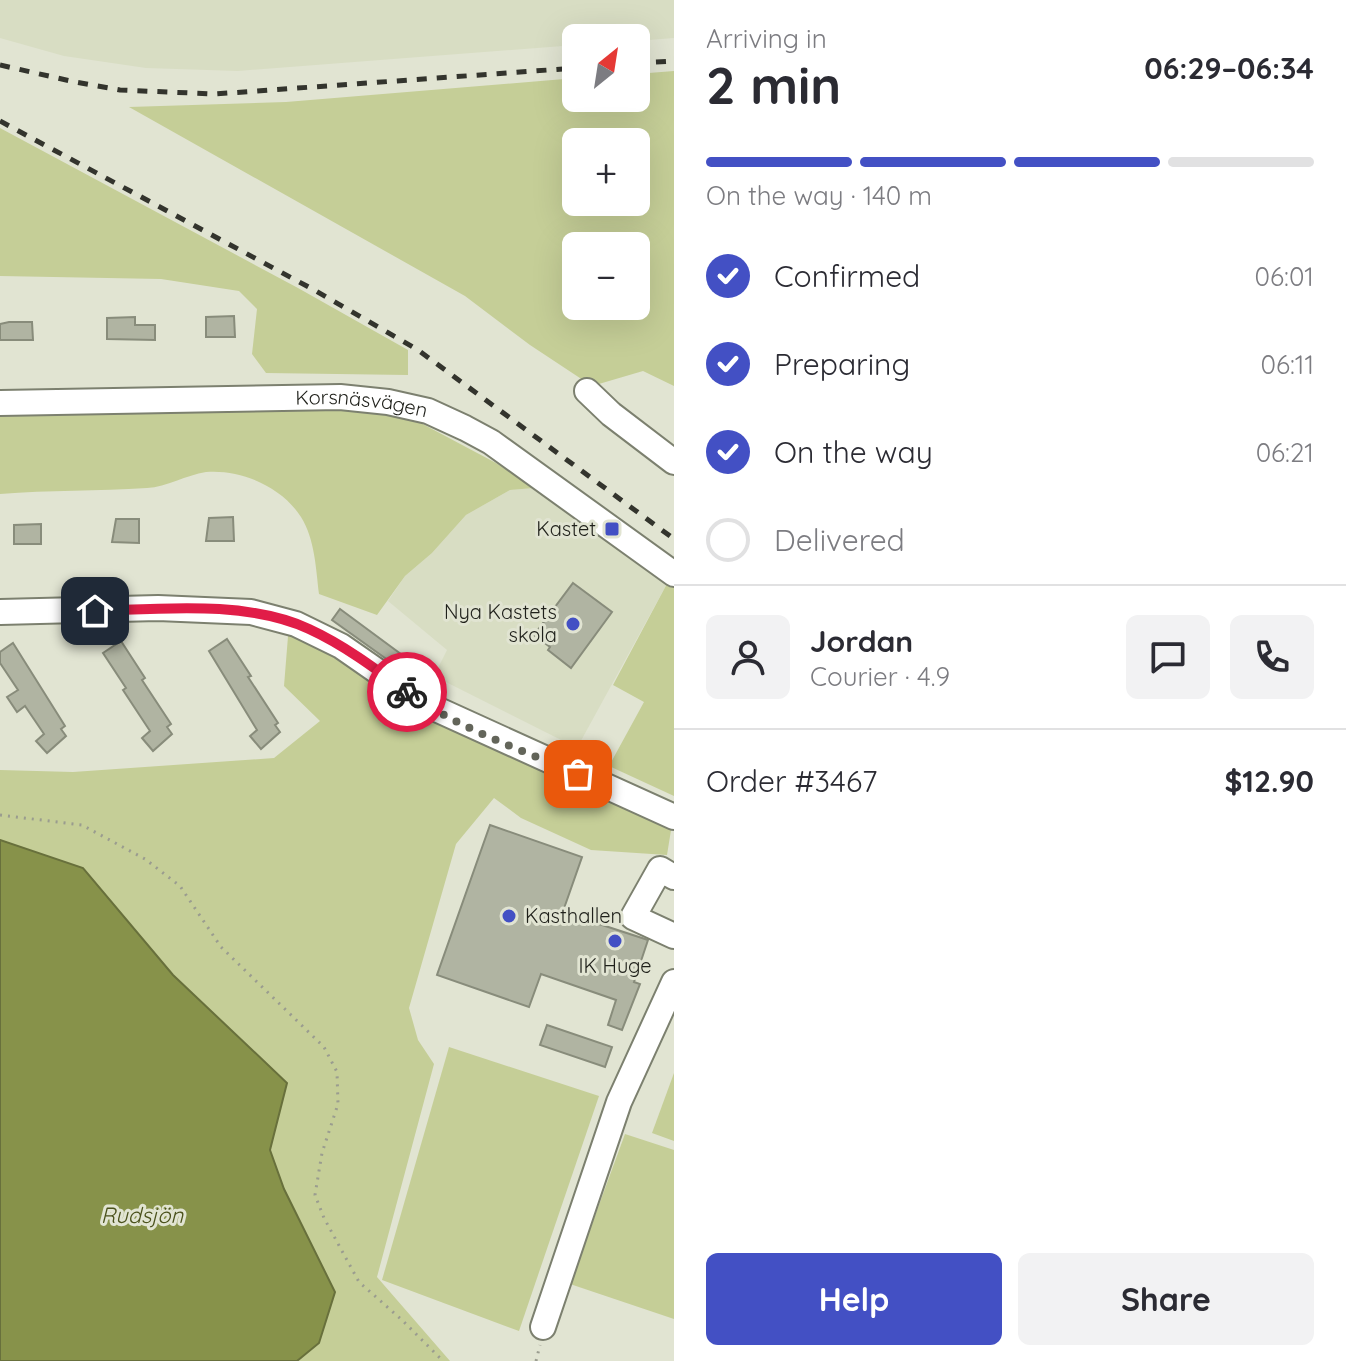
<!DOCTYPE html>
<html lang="en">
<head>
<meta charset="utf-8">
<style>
	:root { --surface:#fff; --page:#f2f2f3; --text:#2b2b33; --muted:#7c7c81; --line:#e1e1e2; --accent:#4350c4 }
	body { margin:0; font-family:Quicksand,sans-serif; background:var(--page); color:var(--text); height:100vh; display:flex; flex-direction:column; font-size:30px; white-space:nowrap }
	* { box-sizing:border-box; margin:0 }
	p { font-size:26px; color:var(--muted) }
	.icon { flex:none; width:44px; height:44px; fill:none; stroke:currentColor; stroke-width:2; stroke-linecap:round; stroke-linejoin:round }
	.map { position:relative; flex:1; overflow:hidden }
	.sheet { display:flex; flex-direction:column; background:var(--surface); width:672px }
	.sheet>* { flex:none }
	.needle { width:52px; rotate:30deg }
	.controls { position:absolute; left:562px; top:24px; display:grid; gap:16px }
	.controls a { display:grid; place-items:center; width:88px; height:88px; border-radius:12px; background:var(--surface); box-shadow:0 8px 32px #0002; font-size:40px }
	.pin { position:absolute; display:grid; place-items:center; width:68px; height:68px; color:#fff; margin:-34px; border-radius:16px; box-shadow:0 4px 12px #0006 }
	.courier { position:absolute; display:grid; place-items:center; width:80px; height:80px; margin:-40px; border:6px solid #e11d48; border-radius:50%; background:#fff; color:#222; box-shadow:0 2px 10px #0007 }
	.summary em { font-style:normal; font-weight:700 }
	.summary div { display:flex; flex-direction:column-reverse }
	.summary { display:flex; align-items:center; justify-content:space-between; height:136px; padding:0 32px }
	h1 { font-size:52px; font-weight:700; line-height:60px }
	.bar { display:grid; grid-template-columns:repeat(4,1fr); gap:12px 8px; align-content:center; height:96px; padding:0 32px }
	.bar i { height:10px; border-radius:6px; background:var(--line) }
	.bar .current { background:var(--accent) }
	.bar p { grid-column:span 4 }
	.line { display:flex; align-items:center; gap:20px; padding:0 32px; border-top:2px solid var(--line) }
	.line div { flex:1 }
	.round { display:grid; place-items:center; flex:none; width:84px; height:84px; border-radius:12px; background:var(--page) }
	ol { padding:0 32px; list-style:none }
	li { display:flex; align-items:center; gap:24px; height:88px }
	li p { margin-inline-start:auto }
	li .icon { padding:8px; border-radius:50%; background:var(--accent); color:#fff; stroke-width:4 }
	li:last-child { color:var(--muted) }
	li i { width:44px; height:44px; border:4px solid var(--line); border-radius:50% }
	.button { display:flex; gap:16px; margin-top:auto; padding:16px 32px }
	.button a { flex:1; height:92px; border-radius:12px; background:var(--accent); color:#fff; font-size:32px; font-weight:700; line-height:92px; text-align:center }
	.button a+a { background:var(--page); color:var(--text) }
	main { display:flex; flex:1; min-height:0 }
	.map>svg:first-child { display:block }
	.built { fill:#d8ddc3 }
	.green { fill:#c5ce97; fill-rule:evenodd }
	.water { fill:#87924a; stroke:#68703c; stroke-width:2 }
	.building { fill:#b0b4a2; stroke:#888c7b; stroke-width:2 }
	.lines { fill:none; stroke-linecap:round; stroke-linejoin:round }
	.minor-casing { stroke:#7c806f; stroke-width:28 }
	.path { stroke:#9a9c8f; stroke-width:3; stroke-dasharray:2 6; stroke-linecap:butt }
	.minor { stroke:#fff; stroke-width:24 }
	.rail { stroke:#33342d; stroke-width:5; stroke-dasharray:10 10; stroke-linecap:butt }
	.done { stroke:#63655a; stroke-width:8; stroke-dasharray:0 14.4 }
	.route { stroke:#e11d48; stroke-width:10 }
	.poi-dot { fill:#4350c4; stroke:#e1e4d2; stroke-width:3 }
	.labels { text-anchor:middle; stroke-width:6; stroke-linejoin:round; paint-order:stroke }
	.street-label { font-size:20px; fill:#1f201a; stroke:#e1e4d2 }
	.poi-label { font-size:20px; fill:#1f201a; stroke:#e1e4d2; text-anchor:end }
	.water-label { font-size:22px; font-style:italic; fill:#4a511b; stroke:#e1e4d2 }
</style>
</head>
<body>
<main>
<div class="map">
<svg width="674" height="1361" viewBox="0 0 674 1361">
	<rect width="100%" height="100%" fill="#e1e4d2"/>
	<g class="built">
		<polygon points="0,0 674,0 674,38 636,41 636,38 576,38 576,45 238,71 146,68 64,56 0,38"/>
		<polygon points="534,488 669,580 577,748 434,676 447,650 388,601 405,576 432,553 466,515 510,490"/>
	</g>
	<g class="green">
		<path d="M 674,71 L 674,386 L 643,371 L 592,386 L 530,345 L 465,296 L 129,107 L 286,102 L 576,78 L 576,98 L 636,98 L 636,74 ZM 576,142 L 636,142 L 636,202 L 576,202 ZM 576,246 L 636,246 L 636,306 L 576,306 Z"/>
		<polygon points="0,128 298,288 408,350 408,375 266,373 252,354 257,309 239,291 161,279 0,276"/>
		<path d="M 359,410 L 417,421 L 496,463 L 534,488 L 510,490 L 466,515 L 432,553 L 405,576 L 377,615 L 319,594 C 316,570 315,539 301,517 C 282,487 241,469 206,472 C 186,475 167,487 147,488 C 98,491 49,490 0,494 L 0,414 Z"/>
		<polygon points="669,580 674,584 674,796 609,766 644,702 613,685"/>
		<polygon points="289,624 332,644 459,733 525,759 672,824 667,855 591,850 521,818 494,798 456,844 409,1008 418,1040 434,1064 377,1277 450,1361 297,1361 319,1343 284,1189 270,1150 286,1082 173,975 83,868 0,840 0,770 73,772 274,758 320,721 284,686"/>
		<polygon points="449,1047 599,1096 519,1331 382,1280"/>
		<polygon points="674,1073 674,1141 652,1133"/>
		<polygon points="625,1134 674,1150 674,1319 570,1284"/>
	</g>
	<polygon class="water" points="0,840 83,868 173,975 287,1083 270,1150 284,1189 335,1292 319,1343 297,1361 0,1361"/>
	<g class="building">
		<polygon points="234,316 235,337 206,337 206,317"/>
		<polygon points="135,317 135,325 155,325 155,340 107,339 107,318"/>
		<polygon points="9,322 32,322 33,340 0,340 0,324"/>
		<polygon points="233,517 234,541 206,541 209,518"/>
		<polygon points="116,519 139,519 139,543 112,542"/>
		<polygon points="41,524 41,544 14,544 14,525"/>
		<polygon points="573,583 612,612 571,668 548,650 550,647 534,635"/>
		<polygon points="340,609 413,663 406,673 332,620"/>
		<polygon points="227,639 251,676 248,677 278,723 275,725 280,732 261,749 250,736 257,730 209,651"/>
		<polygon points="121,641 145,678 142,680 171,724 167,727 172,734 153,751 142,738 150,731 123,690 126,688 103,653"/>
		<polygon points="13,643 65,726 61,729 66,736 47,753 36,741 44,734 25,706 17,712 7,697 18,690 0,663 0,652"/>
		<polygon points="490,825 582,857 561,917 588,925 590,921 648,940 634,982 640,984 622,1030 608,1025 616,1000 541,974 529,1007 437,975"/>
		<polygon points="547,1025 612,1047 605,1067 540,1045"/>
	</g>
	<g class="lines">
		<defs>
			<g id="minor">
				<polyline points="587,391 611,414 674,462"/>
				<path id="s1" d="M 0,403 L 340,397 L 388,402 L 428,411 L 465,428 L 491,442 L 674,574"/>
				<polyline points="0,612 158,608 251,612 296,624 341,646 423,703 674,817"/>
				<polyline points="674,877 660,869 633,917 674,936"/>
				<polyline points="543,1327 619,1102 674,982"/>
			</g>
		</defs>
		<use href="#minor" class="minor-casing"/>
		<g class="path">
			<polyline points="0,815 82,825 145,859 180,886 221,947 324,1047 337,1072 338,1104 322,1153 315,1195 324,1218 359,1282 402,1320 443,1361"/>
			<polyline points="536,1361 540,1345"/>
		</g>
		<use href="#minor" class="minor"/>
		<g class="rail">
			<polyline points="636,63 674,61"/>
			<polyline points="0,65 75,82 120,90 215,94 576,68"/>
			<polyline points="0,121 316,291 418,350 674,539"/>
		</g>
	</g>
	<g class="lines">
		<path class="done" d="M 407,692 C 458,728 521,750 578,774"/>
		<path class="route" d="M 95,611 C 161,609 247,600 309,629 C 344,645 376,669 407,692"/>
	</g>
	<g class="poi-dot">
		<rect x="604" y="521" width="16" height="16" rx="4"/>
		<circle cx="573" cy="624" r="8"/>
		<circle cx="509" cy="916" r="8"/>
		<circle cx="615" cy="941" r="8"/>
	</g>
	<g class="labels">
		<g class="street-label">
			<text dy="7" stroke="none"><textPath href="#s1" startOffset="362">Korsnäsvägen</textPath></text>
		</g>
		<g class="poi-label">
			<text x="596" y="536">Kastet</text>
			<text x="557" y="619">Nya Kastets<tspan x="557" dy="23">skola</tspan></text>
			<text x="525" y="923" text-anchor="start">Kasthallen</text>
			<text x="615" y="973" text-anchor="middle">IK Huge</text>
		</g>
		<g class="water-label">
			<text x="142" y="1223">Rudsjön</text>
		</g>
	</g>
</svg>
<div class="controls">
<a><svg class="needle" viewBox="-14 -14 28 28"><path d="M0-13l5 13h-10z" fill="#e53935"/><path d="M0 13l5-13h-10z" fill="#7c7c81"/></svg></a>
<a>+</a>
<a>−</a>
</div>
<div class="pin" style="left:578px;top:774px;background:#ea580c"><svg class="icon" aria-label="bag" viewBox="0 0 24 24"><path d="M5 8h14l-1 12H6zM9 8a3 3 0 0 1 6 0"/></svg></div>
<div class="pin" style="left:95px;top:611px;background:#1f2937"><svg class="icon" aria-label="home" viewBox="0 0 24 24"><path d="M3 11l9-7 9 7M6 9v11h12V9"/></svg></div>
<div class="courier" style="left:407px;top:692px"><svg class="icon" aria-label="bike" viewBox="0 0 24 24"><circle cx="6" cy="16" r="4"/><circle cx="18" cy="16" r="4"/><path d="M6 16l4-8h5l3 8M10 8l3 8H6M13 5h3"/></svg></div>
</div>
<section class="sheet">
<div class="summary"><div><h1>2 min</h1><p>Arriving in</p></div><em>06:29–06:34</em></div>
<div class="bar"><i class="current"></i><i class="current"></i><i class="current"></i><i></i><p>On the way · 140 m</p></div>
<ol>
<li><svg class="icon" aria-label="check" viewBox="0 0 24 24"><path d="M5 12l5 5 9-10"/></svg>Confirmed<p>06:01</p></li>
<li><svg class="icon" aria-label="check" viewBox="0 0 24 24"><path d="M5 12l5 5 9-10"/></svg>Preparing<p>06:11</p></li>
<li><svg class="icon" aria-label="check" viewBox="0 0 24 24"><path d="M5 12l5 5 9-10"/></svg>On the way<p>06:21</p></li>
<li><i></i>Delivered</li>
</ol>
<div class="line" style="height:144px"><a class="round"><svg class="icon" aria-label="person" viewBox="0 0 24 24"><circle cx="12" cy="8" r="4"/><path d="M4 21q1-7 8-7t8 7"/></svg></a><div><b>Jordan</b><p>Courier · 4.9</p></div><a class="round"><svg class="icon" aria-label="chat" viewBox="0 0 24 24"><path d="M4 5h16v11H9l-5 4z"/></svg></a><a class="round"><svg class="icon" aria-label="phone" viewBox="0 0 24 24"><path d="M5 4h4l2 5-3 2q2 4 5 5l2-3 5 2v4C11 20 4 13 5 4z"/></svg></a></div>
<div class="line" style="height:104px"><div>Order #3467</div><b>$12.90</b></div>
<div class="button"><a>Help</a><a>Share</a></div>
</section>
</main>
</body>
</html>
